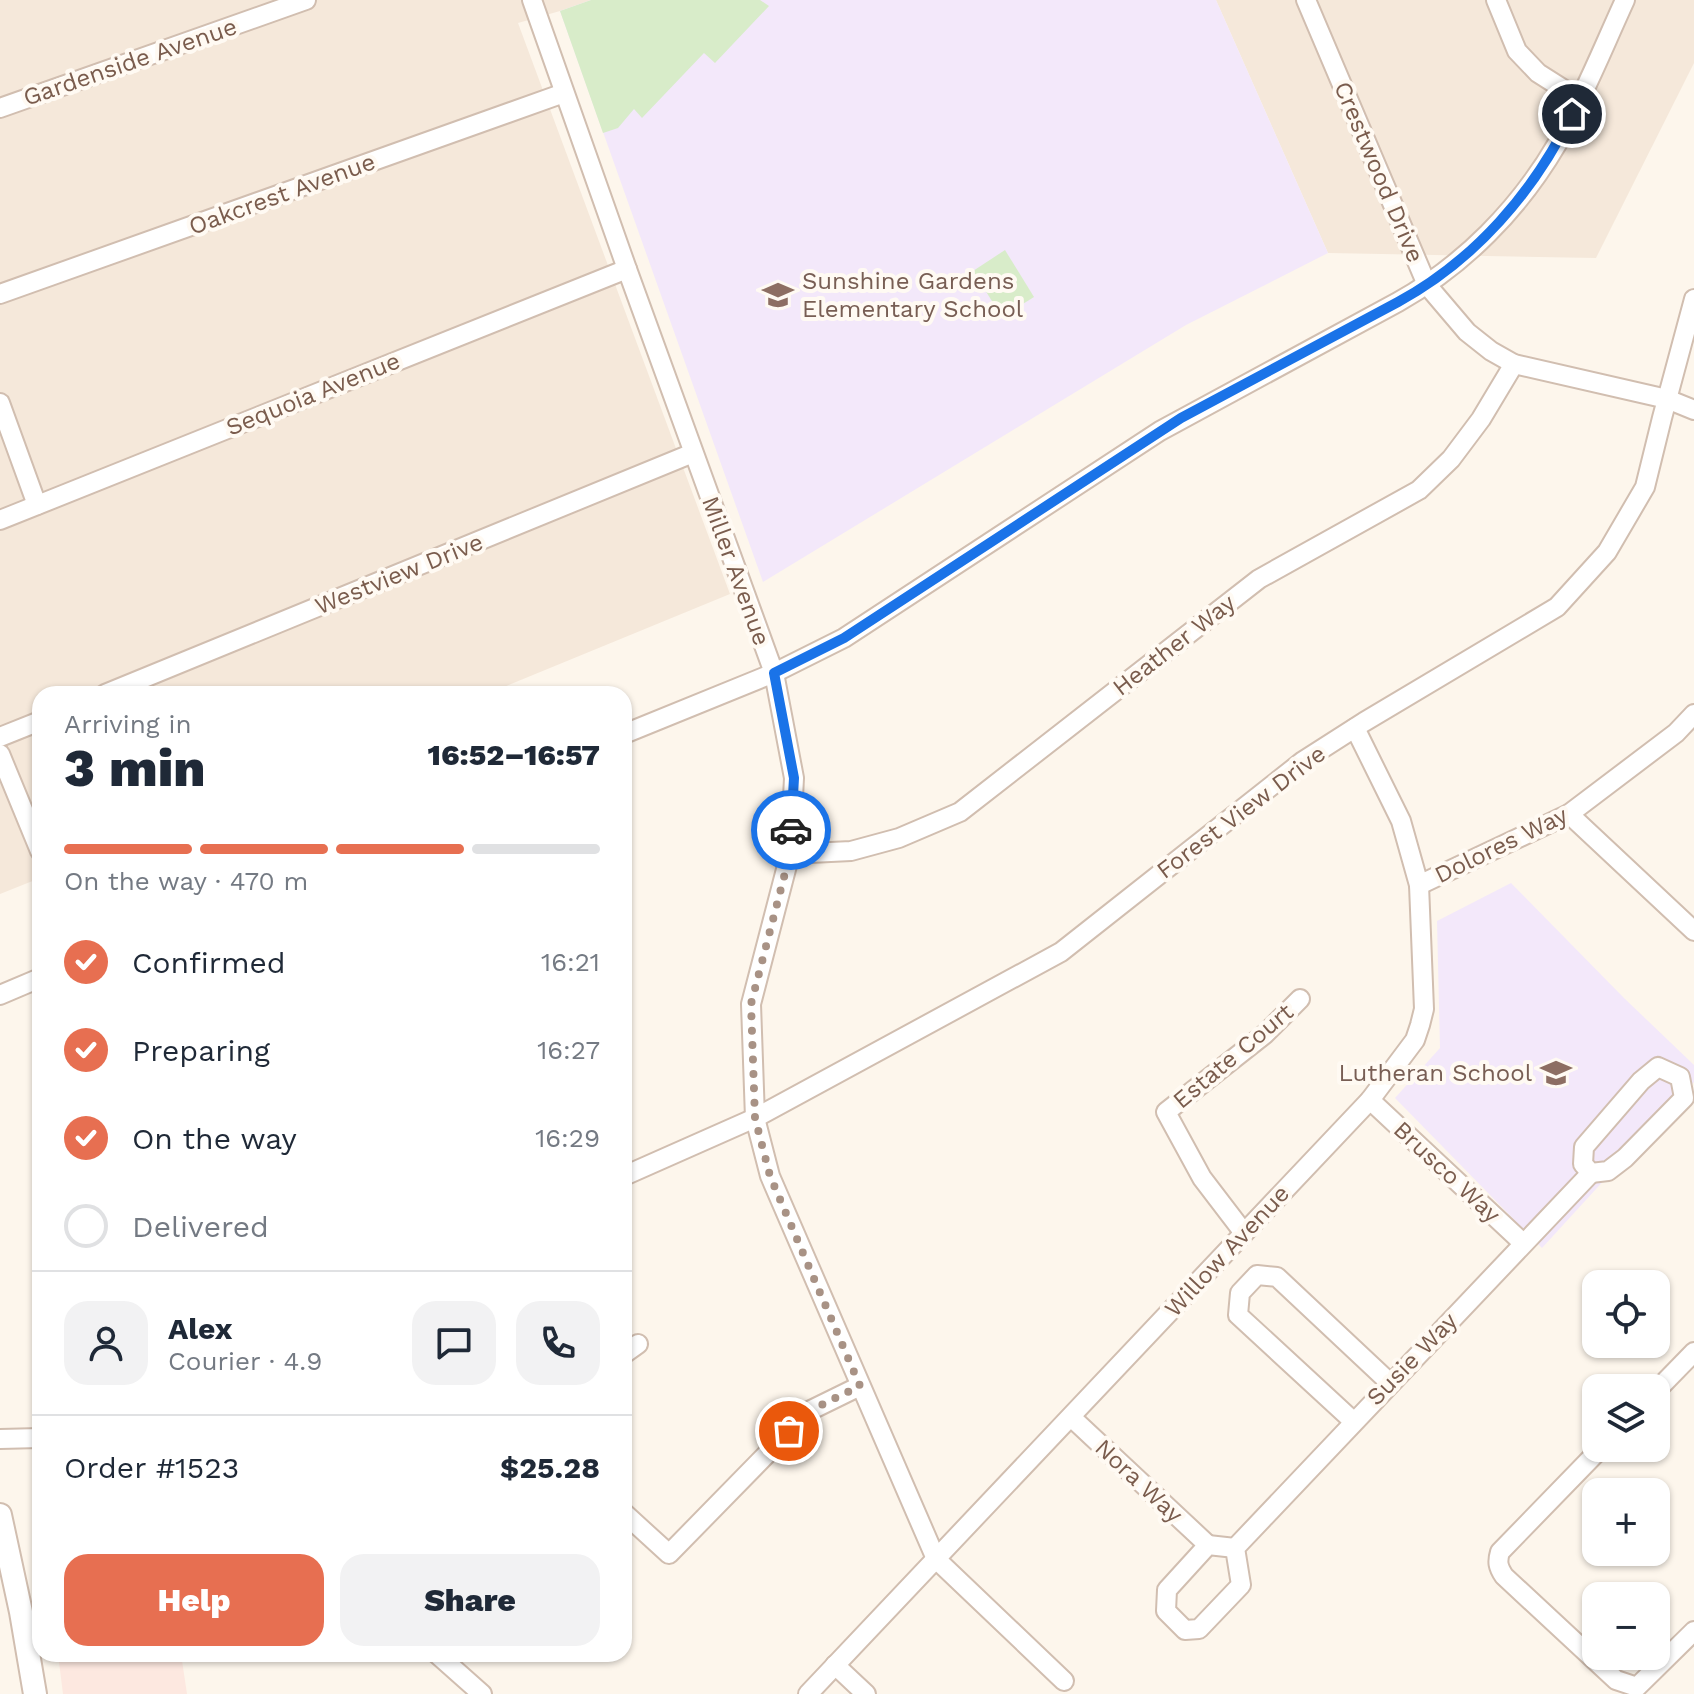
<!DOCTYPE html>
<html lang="en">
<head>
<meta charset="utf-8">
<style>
	:root { --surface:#fff; --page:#f2f2f3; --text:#1f2937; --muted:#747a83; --line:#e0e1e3; --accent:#e76f51 }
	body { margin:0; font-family:"Work Sans",sans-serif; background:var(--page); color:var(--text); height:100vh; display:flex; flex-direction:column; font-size:30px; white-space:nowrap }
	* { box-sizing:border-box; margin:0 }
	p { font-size:26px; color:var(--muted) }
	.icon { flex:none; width:44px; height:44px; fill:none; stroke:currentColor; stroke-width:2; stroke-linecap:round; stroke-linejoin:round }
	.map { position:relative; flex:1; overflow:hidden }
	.drawer { position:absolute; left:32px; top:686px; width:600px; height:976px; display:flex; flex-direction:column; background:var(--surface); border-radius:24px; box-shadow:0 2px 6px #0004 }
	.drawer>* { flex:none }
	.controls { position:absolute; left:1582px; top:1270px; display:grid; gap:16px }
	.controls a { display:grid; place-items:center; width:88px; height:88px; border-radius:16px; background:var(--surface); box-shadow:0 2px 6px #0004; font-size:40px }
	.pin { position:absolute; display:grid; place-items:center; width:68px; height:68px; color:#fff; margin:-34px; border:4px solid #fff; border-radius:50%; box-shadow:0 2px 8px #0007 }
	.courier { position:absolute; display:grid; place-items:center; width:80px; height:80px; margin:-40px; border:6px solid #1a73e8; border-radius:50%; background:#fff; color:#222; box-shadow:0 2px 10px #0007 }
	.headline em { font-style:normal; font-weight:800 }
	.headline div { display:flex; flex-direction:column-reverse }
	.headline { display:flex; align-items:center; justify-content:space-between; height:136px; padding:0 32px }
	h1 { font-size:52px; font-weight:800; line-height:60px }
	.bar { display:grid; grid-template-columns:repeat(4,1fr); gap:12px 8px; align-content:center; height:96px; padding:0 32px }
	.bar i { height:10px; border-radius:6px; background:var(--line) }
	.bar .selected { background:var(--accent) }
	.bar p { grid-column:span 4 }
	.line { display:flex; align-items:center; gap:20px; padding:0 32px; border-top:2px solid var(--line) }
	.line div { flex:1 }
	.round { display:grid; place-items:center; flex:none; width:84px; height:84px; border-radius:24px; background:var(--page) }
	ol { padding:0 32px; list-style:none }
	li { display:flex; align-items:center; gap:24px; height:88px }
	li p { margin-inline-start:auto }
	li .icon { padding:8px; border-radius:50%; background:var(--accent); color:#fff; stroke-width:4 }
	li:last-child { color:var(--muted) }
	li i { width:44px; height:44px; border:4px solid var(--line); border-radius:50% }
	.cta { display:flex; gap:16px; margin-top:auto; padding:16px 32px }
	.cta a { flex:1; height:92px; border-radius:24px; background:var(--accent); color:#fff; font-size:32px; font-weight:800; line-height:92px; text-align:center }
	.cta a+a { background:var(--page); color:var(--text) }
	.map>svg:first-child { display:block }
	.residential { fill:#f5e8da }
	.commercial { fill:#fde8e0 }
	.education { fill:#f3e8fa }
	.green { fill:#d8ecc9 }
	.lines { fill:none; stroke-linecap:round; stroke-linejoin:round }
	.minor-casing { stroke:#d1beb0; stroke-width:22 }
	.tertiary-casing { stroke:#d1beb0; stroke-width:26 }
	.minor { stroke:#fff; stroke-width:18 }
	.tertiary { stroke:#fff; stroke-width:22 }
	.done { stroke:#a89285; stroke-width:8; stroke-dasharray:0 14.4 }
	.route { stroke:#1a73e8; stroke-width:10 }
	.labels { text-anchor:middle; stroke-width:8; stroke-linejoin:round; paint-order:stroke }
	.street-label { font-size:24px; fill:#7a5c4d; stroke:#fffaf3 }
	.education-label { font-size:24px; fill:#785e54; stroke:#fffaf3; text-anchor:start }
</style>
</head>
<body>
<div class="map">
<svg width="1694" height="1694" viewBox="0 0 1694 1694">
	<rect width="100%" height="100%" fill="#fdf6ec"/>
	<g class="residential">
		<polygon points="0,0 591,0 560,11 518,23 730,594 487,694 40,694 40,878 0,894"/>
		<polygon points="1216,0 1694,0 1694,63 1596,258 1328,253"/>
	</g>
	<polygon class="commercial" points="58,1654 181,1654 187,1694 63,1694"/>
	<g class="education">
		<polygon points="591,0 1216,0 1328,253 1186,325 763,582 560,11"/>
		<polygon points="1511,883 1624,998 1694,1065 1694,1082 1542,1248 1395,1098 1440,1048 1437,921"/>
	</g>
	<g class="green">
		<polygon points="591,0 760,0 769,6 715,63 704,53 642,118 634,109 618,128 603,133 560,11"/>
		<polygon points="1005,250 1034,297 1002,317 973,271"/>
	</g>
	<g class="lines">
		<defs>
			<g id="minor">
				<polyline points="532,0 627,269 774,673 794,778 790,854 751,1004 755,1118 770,1176 936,1559 1064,1681"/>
				<polyline points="1306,0 1427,285 1467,332 1491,351 1514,364 1667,399 1694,410"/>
				<polyline points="1496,0 1517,51 1538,73 1579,99"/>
				<polyline points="0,108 306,0"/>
				<polyline points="0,294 564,93"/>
				<polyline points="0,403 37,505"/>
				<polyline points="0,520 627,269"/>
				<polyline points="105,694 693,453"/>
				<path d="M 624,734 L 774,673 L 844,638 L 1160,431 L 1398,302 C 1464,265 1519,209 1557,144 C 1583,98 1603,48 1625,0"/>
				<polyline points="0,737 40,721"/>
				<polyline points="0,754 40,851"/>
				<polyline points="1569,814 1694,931"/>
				<polyline points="790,854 851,851 899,838 960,812 1259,579 1419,490 1451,459 1481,419 1514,364"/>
				<polyline points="1419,885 1569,814 1676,733 1694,714"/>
				<polyline points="0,995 40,978"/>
				<polygon points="1658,1067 1680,1077 1684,1098 1625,1158 1608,1171 1591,1173 1583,1164 1584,1147 1641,1081"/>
				<polyline points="1370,1100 1523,1243"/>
				<polyline points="624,1176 755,1118 1061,952 1303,761 1364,722 1557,607 1607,552 1645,487 1662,418 1694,299"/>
				<polyline points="1244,1233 1202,1178 1166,1112 1265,1034 1300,999"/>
				<polyline points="624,1354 638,1344"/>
				<polyline points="1656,1391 1694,1352"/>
				<polyline points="1071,1417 1208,1545"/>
				<polyline points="1353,1421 1238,1315 1240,1293 1257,1275 1277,1277 1390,1383"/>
				<polyline points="0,1439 40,1438"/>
				<path d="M 1601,1448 L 1500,1552 C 1497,1562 1498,1567 1504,1576 L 1616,1680 L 1637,1687 L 1694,1631"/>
				<polyline points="624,1513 669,1554 809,1411 860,1386"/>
				<polyline points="1235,1548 1241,1585 1199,1629 1185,1630 1166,1611 1167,1590 1208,1545 1235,1548 1591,1173"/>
				<polyline points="437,1654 482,1694"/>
				<polyline points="835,1665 866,1694"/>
				<polyline points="808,1694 1370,1100 1415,1040 1420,1025 1424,1009 1419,885 1401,821 1355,728"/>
			</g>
			<polyline id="tertiary" points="0,1515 21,1612 35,1694"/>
		</defs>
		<use href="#minor" class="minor-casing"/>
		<use href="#tertiary" class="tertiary-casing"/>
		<use href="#minor" class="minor"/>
		<use href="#tertiary" class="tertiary"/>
	</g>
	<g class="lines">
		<polyline class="done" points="789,1431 809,1411 860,1386 770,1176 755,1118 751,1004 790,854 791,830"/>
		<path class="route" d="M 791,830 L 794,778 L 774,673 L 844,638 L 1181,418 L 1398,302 C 1475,260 1534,192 1572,114"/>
	</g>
	<defs>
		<symbol id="school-bare" viewBox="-9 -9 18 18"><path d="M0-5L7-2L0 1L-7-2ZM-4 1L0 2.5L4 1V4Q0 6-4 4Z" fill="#8d6e63" stroke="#fffaf3" stroke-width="2.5" paint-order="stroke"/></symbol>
	</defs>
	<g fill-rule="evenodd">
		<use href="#school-bare" x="756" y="273" width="44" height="44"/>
		<use href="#school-bare" x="1534" y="1051" width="44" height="44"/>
	</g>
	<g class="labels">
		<g class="street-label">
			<text transform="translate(130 62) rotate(-19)" y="8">Gardenside Avenue</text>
			<text transform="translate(1379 172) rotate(67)" y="8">Crestwood Drive</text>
			<text transform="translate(282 194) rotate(-20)" y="8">Oakcrest Avenue</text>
			<text transform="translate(313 394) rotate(-22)" y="8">Sequoia Avenue</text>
			<text transform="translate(736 571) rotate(70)" y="8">Miller Avenue</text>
			<text transform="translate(399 574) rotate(-22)" y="8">Westview Drive</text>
			<text transform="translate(1174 645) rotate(-38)" y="8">Heather Way</text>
			<text transform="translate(1241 812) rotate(-37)" y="8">Forest View Drive</text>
			<text transform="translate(1501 845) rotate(-26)" y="8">Dolores Way</text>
			<text transform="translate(1233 1056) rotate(-40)" y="8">Estate Court</text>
			<text transform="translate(1447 1172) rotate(43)" y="8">Brusco Way</text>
			<text transform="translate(1227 1251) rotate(-47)" y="8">Willow Avenue</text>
			<text transform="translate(1412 1359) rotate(-46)" y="8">Susie Way</text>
			<text transform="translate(1139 1481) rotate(43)" y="8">Nora Way</text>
		</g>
		<g class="education-label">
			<text x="802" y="289">Sunshine Gardens<tspan x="802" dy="28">Elementary School</tspan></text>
			<text x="1532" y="1081" text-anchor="end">Lutheran School</text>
		</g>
	</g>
</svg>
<div class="controls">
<a><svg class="icon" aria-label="locate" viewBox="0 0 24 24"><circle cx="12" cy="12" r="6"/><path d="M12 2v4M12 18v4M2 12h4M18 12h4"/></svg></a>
<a><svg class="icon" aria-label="layers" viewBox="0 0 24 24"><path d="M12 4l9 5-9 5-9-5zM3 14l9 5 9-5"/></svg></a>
<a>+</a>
<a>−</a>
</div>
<div class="pin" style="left:789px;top:1431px;background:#ea580c"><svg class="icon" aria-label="bag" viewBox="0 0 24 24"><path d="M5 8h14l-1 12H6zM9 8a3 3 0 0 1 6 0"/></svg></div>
<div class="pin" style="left:1572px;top:114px;background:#1f2937"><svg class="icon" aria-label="home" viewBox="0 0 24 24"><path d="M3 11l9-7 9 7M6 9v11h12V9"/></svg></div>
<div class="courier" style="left:791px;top:830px"><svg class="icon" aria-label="car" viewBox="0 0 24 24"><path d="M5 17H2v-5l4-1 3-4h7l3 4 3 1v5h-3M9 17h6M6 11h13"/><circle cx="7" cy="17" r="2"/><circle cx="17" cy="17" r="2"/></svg></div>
<section class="drawer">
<div class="headline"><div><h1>3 min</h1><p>Arriving in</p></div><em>16:52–16:57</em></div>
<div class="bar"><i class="selected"></i><i class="selected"></i><i class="selected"></i><i></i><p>On the way · 470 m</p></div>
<ol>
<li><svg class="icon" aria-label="check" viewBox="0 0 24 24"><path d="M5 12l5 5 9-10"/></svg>Confirmed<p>16:21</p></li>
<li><svg class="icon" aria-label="check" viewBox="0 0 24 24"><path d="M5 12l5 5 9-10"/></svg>Preparing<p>16:27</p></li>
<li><svg class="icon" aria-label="check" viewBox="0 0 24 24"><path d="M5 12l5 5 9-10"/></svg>On the way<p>16:29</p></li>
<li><i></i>Delivered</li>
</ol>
<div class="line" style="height:144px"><a class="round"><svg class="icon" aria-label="person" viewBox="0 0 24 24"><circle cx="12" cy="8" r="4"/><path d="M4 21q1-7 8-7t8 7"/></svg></a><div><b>Alex</b><p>Courier · 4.9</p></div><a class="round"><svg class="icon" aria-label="chat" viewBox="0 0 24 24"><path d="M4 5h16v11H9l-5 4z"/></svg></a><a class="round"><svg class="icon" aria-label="phone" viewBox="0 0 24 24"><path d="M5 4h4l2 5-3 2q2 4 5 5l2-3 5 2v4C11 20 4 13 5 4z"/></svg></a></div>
<div class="line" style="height:104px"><div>Order #1523</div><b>$25.28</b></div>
<div class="cta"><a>Help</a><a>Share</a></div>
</section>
</div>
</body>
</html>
